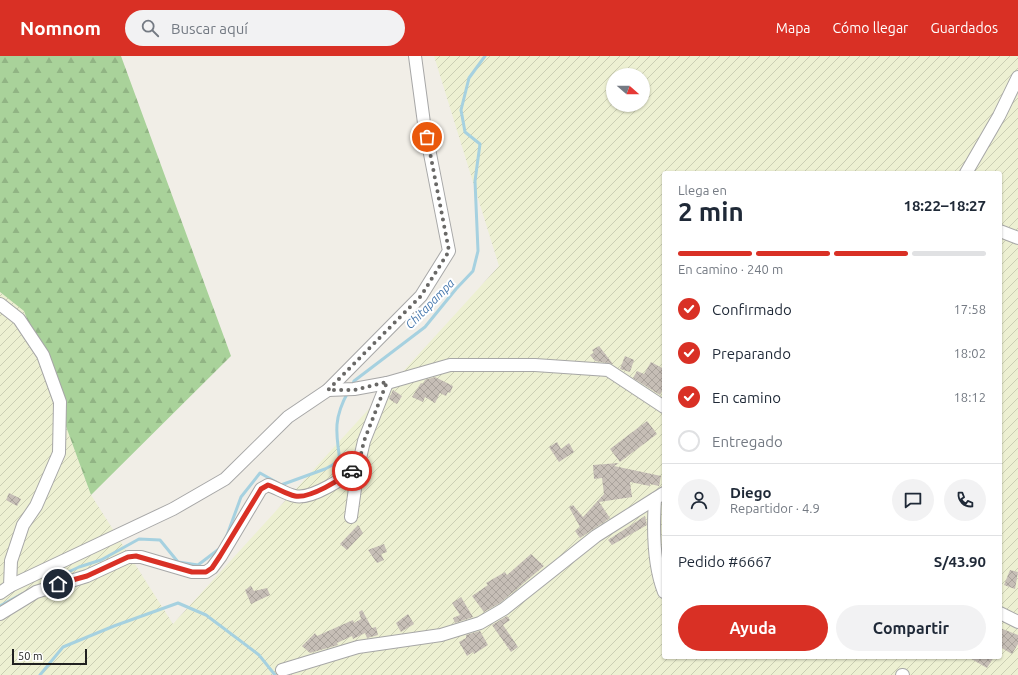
<!DOCTYPE html>
<html lang="es">
<head>
<meta charset="utf-8">
<style>
	:root { --surface:#fff; --page:#f2f2f3; --text:#1f2937; --muted:#747a83; --line:#e0e1e3; --accent:#d93025 }
	body { margin:0; font-family:Ubuntu,sans-serif; background:var(--page); color:var(--text); height:100vh; display:flex; flex-direction:column; font-size:15px; white-space:nowrap }
	* { box-sizing:border-box; margin:0 }
	p { font-size:13px; color:var(--muted) }
	.icon { flex:none; width:22px; height:22px; fill:none; stroke:currentColor; stroke-width:2; stroke-linecap:round; stroke-linejoin:round }
	.map { position:relative; flex:1; overflow:hidden }
	.panel { position:absolute; left:662px; top:115px; width:340px; height:488px; display:flex; flex-direction:column; background:var(--surface); border-radius:4px; box-shadow:0 1px 3px #0004 }
	.panel>* { flex:none }
	.needle { width:26px; rotate:110deg }
	.controls { position:absolute; left:606px; top:12px; display:grid; gap:8px }
	.controls a { display:grid; place-items:center; width:44px; height:44px; border-radius:50%; background:var(--surface); box-shadow:0 1px 3px #0004; font-size:20px }
	.scale { position:absolute; left:12px; bottom:10px; width:75px; box-sizing:border-box; padding-left:4px; border:2px solid #202020; border-top:0; font-size:11px; line-height:14px; white-space:nowrap; color:#202020; -webkit-text-stroke:3px #fff; paint-order:stroke }
	.pin { position:absolute; display:grid; place-items:center; width:34px; height:34px; color:#fff; margin:-17px; border:2px solid #fff; border-radius:50%; box-shadow:0 1px 4px #0007 }
	.courier { position:absolute; display:grid; place-items:center; width:40px; height:40px; margin:-20px; border:3px solid #d93025; border-radius:50%; background:#fff; color:#222; box-shadow:0 1px 5px #0007 }
	.overview em { font-style:normal; font-weight:600 }
	.overview div { display:flex; flex-direction:column-reverse }
	.overview { display:flex; align-items:center; justify-content:space-between; height:68px; padding:0 16px }
	h1 { font-size:26px; font-weight:600; line-height:30px }
	.bar { display:grid; grid-template-columns:repeat(4,1fr); gap:6px 4px; align-content:center; height:48px; padding:0 16px }
	.bar i { height:5px; border-radius:3px; background:var(--line) }
	.bar .current { background:var(--accent) }
	.bar p { grid-column:span 4 }
	.line { display:flex; align-items:center; gap:10px; padding:0 16px; border-top:1px solid var(--line) }
	.line div { flex:1 }
	.round { display:grid; place-items:center; flex:none; width:42px; height:42px; border-radius:21px; background:var(--page) }
	ol { padding:0 16px; list-style:none }
	li { display:flex; align-items:center; gap:12px; height:44px }
	li p { margin-inline-start:auto }
	li .icon { padding:4px; border-radius:50%; background:var(--accent); color:#fff; stroke-width:4 }
	li:last-child { color:var(--muted) }
	li i { width:22px; height:22px; border:2px solid var(--line); border-radius:50% }
	.button { display:flex; gap:8px; margin-top:auto; padding:8px 16px }
	.button a { flex:1; height:46px; border-radius:24px; background:var(--accent); color:#fff; font-size:16px; font-weight:600; line-height:46px; text-align:center }
	.button a+a { background:var(--page); color:var(--text) }
	header { display:flex; align-items:center; gap:24px; box-sizing:border-box; height:56px; padding:0 20px; background:var(--accent); color:#fff }
	header strong { font-size:19px }
	nav { display:flex; gap:22px; margin-inline-start:auto; font-size:14px }
	.search { width:280px; height:36px; background:var(--page); display:flex; align-items:center; gap:10px; box-sizing:border-box; padding:0 14px; border-radius:22px; color:var(--muted); font-size:15px }
	.map>svg:first-child { display:block }
	.farmland { fill:url(#farmland-furrows); fill-rule:evenodd }
	.forest { fill:url(#forest-firs) }
	.lines { fill:none; stroke-linecap:round; stroke-linejoin:round }
	.stream { stroke:#a6d1e0; stroke-width:3 }
	.building { fill:url(#building-cross-hatch) }
	.minor-casing { stroke:#a7a7a7; stroke-width:14 }
	.minor { stroke:#fff; stroke-width:12 }
	.done { stroke:#696866; stroke-width:4; stroke-dasharray:0 7.2 }
	.route { stroke:#d93025; stroke-width:5 }
	.labels { text-anchor:middle; stroke-width:4; stroke-linejoin:round; paint-order:stroke }
	.water-label { font-size:12px; font-style:italic; fill:#4577ad; stroke:#fff }
</style>
</head>
<body>
<header>
<strong>Nomnom</strong>
<div class="search"><svg class="icon" aria-label="search" viewBox="0 0 24 24"><circle cx="10" cy="10" r="6"/><path d="M15 15l6 6"/></svg>Buscar aquí</div>
<nav><a>Mapa</a><a>Cómo llegar</a><a>Guardados</a></nav>
</header>
<div class="map">
<svg width="1018" height="619" viewBox="0 0 1018 619">
	<defs>
		<pattern id="farmland-furrows" width="10" height="10" patternUnits="userSpaceOnUse"><rect width="10" height="10" fill="#edf0d2"/><path d="M-1 1l2-2M0 10L10 0M9 11l2-2" fill="none" stroke="#cbceb4"/></pattern>
		<pattern id="forest-firs" width="22" height="20" patternUnits="userSpaceOnUse"><rect width="22" height="20" fill="#a9d29a"/><path d="M5 1l3.5 6h-7zM16 11l3.5 6h-7z" fill="#91b484"/></pattern>
		<pattern id="building-cross-hatch" width="8" height="8" patternUnits="userSpaceOnUse"><rect width="8" height="8" fill="#c6beb6"/><path d="M0 0l8 8M0 8l8-8" fill="none" stroke="#aaa39c"/></pattern>
	</defs>
	<rect width="100%" height="100%" fill="#f1eee7"/>
	<path class="farmland" d="M 434,0 L 1018,0 L 1018,619 L 0,619 L 0,236 L 24,254 L 91,439 L 173,568 L 499,210 ZM 613,19 L 643,19 L 643,49 L 613,49 ZM 664,117 L 1000,117 L 1000,601 L 664,601 Z"/>
	<polygon class="forest" points="0,0 121,0 231,300 91,439 24,255 0,236"/>
	<g class="lines">
		<g class="stream">
			<polyline points="352,330 354,325 425,271 456,233 473,215 478,195 475,125 480,88 465,76 461,54 469,22 485,0"/>
			<path d="M 281,429 L 325,413 L 340,405 C 336,377 333,363 348,336"/>
			<polyline points="226,482 241,441 260,417 276,426"/>
			<polyline points="43,528 79,511 101,504 139,483 160,484 178,506 198,509 219,493"/>
			<polyline points="0,550 22,538"/>
			<polyline points="40,619 63,591 114,570 178,547 206,559 259,599 275,619"/>
		</g>
	</g>
	<g class="building">
		<polygon points="599,290 613,308 595,305 590,299 594,297 592,294"/>
		<polygon points="625,300 634,304 630,316 620,313"/>
		<polygon points="651,306 664,313 664,331 660,339 633,322 637,315 644,318"/>
		<polygon points="435,321 453,330 450,337 448,336 446,340 440,337 435,347 425,341 423,346 412,341 421,327 423,328 425,324"/>
		<polygon points="393,334 402,340 397,348 389,343"/>
		<polygon points="647,365 657,378 620,406 610,393"/>
		<polygon points="557,386 561,393 569,387 574,396 559,406 549,391"/>
		<polygon points="619,407 614,410 661,420 659,430 650,428 650,430 630,426 632,441 599,446 610,462 580,482 575,475 580,471 569,451 573,449 583,461 604,438 602,422 594,423 593,409"/>
		<polygon points="9,437 21,443 17,450 6,444"/>
		<polygon points="645,460 647,469 612,489 608,484"/>
		<polygon points="358,469 363,477 347,494 340,488"/>
		<polygon points="384,488 387,496 381,498 384,504 377,507 368,494"/>
		<polygon points="531,498 544,510 500,547 484,556 472,540 488,529 486,527 505,516 507,519"/>
		<polygon points="1010,514 1018,516 1015,533 1004,529"/>
		<polygon points="251,530 254,535 267,532 270,539 251,548 245,534"/>
		<polygon points="461,541 473,561 455,567 453,562 460,559 452,547"/>
		<polygon points="362,554 372,572 376,571 378,579 367,582 365,577 353,583 352,580 337,587 338,589 310,597 302,590 315,577 317,580 353,564 354,567 361,563 359,556"/>
		<polygon points="408,558 414,568 401,576 396,567"/>
		<polygon points="507,560 510,564 503,569 518,591 511,596 492,569"/>
		<polygon points="1000,572 1018,579 1018,588 1012,598 1000,591"/>
		<polygon points="480,575 488,589 474,598 473,596 467,600 459,586 466,582 466,579"/>
		<polygon points="968,601 994,601 987,612"/>
	</g>
	<g class="lines">
		<defs>
			<g id="minor">
				<polyline points="966,117 999,60 1018,21"/>
				<polyline points="1000,175 1018,182"/>
				<polyline points="0,248 19,263 43,299 60,346 59,397 36,450 23,469 11,505 10,530 0,537"/>
				<polyline points="328,334 354,333 387,327 450,309 535,309 608,314 664,351"/>
				<path d="M 655,443 C 653,473 653,508 664,536"/>
				<polyline points="351,461 358,411 364,385 387,327"/>
				<polyline points="10,530 173,453 225,423 288,361 328,334 421,240 449,195 424,67 415,0"/>
				<polyline points="1000,557 1018,566"/>
				<path d="M 0,558 L 36,536 L 87,520 L 128,501 L 141,501 L 192,516 L 206,516 L 212,512 L 221,500 L 261,433 L 268,429 C 277,432 286,438 295,440 C 312,444 345,421 358,411"/>
				<polyline points="282,614 358,591 441,579 480,567 504,553 596,480 664,437"/>
				<polyline points="902,619 903,619"/>
			</g>
		</defs>
		<use href="#minor" class="minor-casing"/>
		<use href="#minor" class="minor"/>
	</g>
	<g class="lines">
		<polyline class="done" points="352,415 358,411 364,385 387,326 354,334 328,334 421,240 449,195 427,81"/>
		<path class="route" d="M 58,528 L 87,520 L 128,501 L 136,500 L 192,516 L 206,516 L 212,512 L 220,500 L 261,433 L 268,429 C 277,432 286,438 295,440 C 310,443 341,423 352,415"/>
	</g>
	<g class="labels">
		<g class="water-label">
			<text transform="translate(430 248) rotate(-46)" y="4">Chitapampa</text>
		</g>
	</g>
</svg>
<div class="controls">
<a><svg class="needle" viewBox="-14 -14 28 28"><path d="M0-13l5 13h-10z" fill="#e53935"/><path d="M0 13l5-13h-10z" fill="#747a83"/></svg></a>
</div>
<div class="scale">50 m</div>
<div class="pin" style="left:427px;top:81px;background:#ea580c"><svg class="icon" aria-label="bag" viewBox="0 0 24 24"><path d="M5 8h14l-1 12H6zM9 8a3 3 0 0 1 6 0"/></svg></div>
<div class="pin" style="left:58px;top:528px;background:#1f2937"><svg class="icon" aria-label="home" viewBox="0 0 24 24"><path d="M3 11l9-7 9 7M6 9v11h12V9"/></svg></div>
<div class="courier" style="left:352px;top:415px"><svg class="icon" aria-label="car" viewBox="0 0 24 24"><path d="M5 17H2v-5l4-1 3-4h7l3 4 3 1v5h-3M9 17h6M6 11h13"/><circle cx="7" cy="17" r="2"/><circle cx="17" cy="17" r="2"/></svg></div>
<section class="panel">
<div class="overview"><div><h1>2 min</h1><p>Llega en</p></div><em>18:22–18:27</em></div>
<div class="bar"><i class="current"></i><i class="current"></i><i class="current"></i><i></i><p>En camino · 240 m</p></div>
<ol>
<li><svg class="icon" aria-label="check" viewBox="0 0 24 24"><path d="M5 12l5 5 9-10"/></svg>Confirmado<p>17:58</p></li>
<li><svg class="icon" aria-label="check" viewBox="0 0 24 24"><path d="M5 12l5 5 9-10"/></svg>Preparando<p>18:02</p></li>
<li><svg class="icon" aria-label="check" viewBox="0 0 24 24"><path d="M5 12l5 5 9-10"/></svg>En camino<p>18:12</p></li>
<li><i></i>Entregado</li>
</ol>
<div class="line" style="height:72px"><a class="round"><svg class="icon" aria-label="person" viewBox="0 0 24 24"><circle cx="12" cy="8" r="4"/><path d="M4 21q1-7 8-7t8 7"/></svg></a><div><b>Diego</b><p>Repartidor · 4.9</p></div><a class="round"><svg class="icon" aria-label="chat" viewBox="0 0 24 24"><path d="M4 5h16v11H9l-5 4z"/></svg></a><a class="round"><svg class="icon" aria-label="phone" viewBox="0 0 24 24"><path d="M5 4h4l2 5-3 2q2 4 5 5l2-3 5 2v4C11 20 4 13 5 4z"/></svg></a></div>
<div class="line" style="height:52px"><div>Pedido #6667</div><b>S/43.90</b></div>
<div class="button"><a>Ayuda</a><a>Compartir</a></div>
</section>
</div>
</body>
</html>
